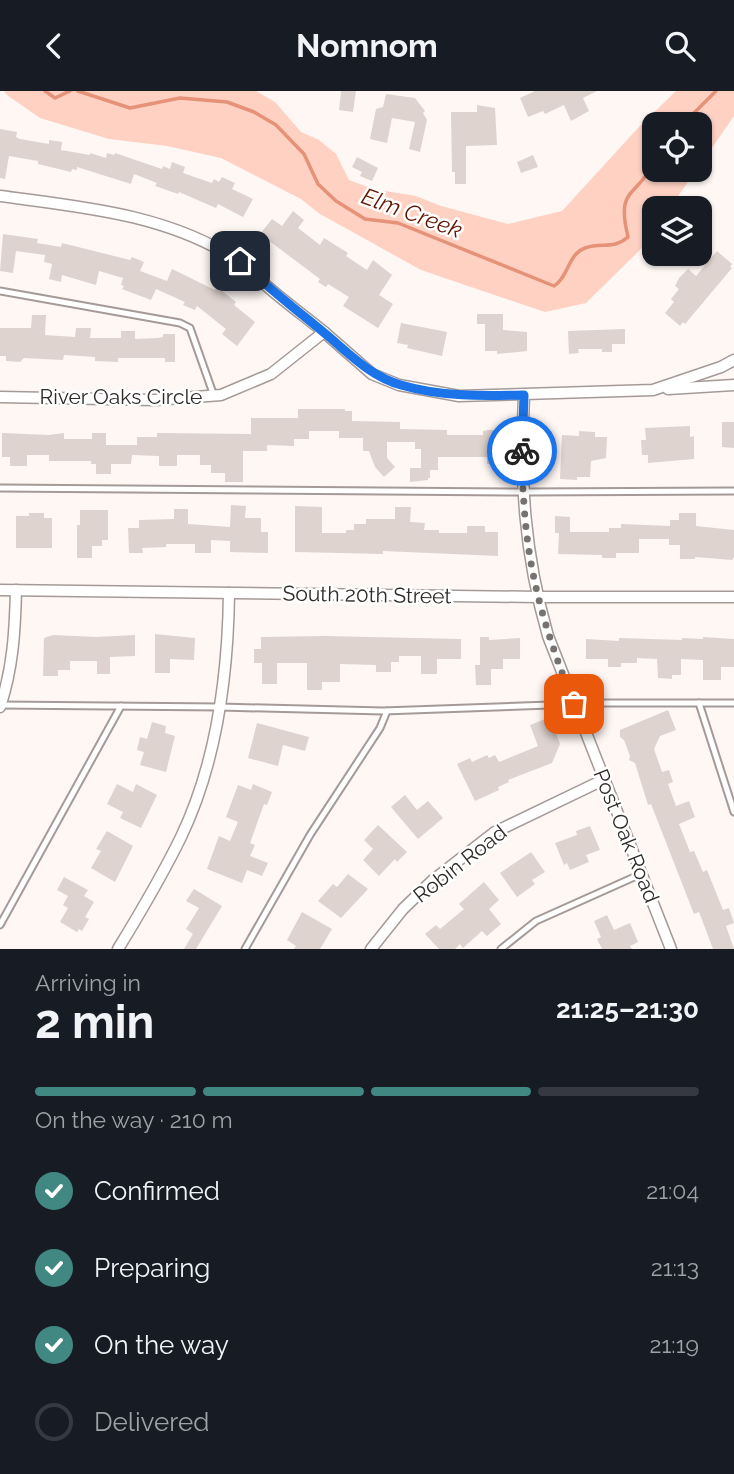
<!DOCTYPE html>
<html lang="en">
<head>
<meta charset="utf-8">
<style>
	:root { --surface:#171b24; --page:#20242c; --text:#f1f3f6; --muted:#9ea1a6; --line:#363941; --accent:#418882 }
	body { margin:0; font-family:Raleway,sans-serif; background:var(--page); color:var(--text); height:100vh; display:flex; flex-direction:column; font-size:26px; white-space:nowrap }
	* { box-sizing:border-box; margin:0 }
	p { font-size:23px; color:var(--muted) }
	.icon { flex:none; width:38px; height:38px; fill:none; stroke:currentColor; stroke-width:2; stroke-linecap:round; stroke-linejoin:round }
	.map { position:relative; height:858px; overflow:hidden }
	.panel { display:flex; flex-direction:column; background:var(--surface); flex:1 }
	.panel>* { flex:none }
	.controls { position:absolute; left:642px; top:21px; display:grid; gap:14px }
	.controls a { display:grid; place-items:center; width:70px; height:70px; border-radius:14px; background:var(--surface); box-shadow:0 2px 5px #0004; font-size:35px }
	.pin { position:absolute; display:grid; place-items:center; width:60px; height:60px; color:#fff; margin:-30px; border-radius:14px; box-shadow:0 4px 10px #0006 }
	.courier { position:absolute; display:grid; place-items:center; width:70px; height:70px; margin:-35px; border:5px solid #1a73e8; border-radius:50%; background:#fff; color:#222; box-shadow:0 2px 9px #0007 }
	.head em { font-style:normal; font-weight:700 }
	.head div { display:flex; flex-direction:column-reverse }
	.head { display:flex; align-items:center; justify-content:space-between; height:119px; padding:0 35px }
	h1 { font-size:46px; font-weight:700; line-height:52px }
	.bar { display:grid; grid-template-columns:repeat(4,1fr); gap:10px 7px; align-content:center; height:84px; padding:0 35px }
	.bar i { height:9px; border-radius:5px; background:var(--line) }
	.bar .current { background:var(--accent) }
	.bar p { grid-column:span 4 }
	ol { padding:0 35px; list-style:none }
	li { display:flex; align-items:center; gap:21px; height:77px }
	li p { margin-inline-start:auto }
	li .icon { padding:7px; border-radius:50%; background:var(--accent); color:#fff; stroke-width:4 }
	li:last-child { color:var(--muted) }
	li i { width:38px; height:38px; border:4px solid var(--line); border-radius:50% }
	header { display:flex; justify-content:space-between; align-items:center; height:91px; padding:0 35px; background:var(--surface); font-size:32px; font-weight:700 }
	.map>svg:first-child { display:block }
	.green { fill:#fed1c3 }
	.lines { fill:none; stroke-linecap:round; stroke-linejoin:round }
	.stream { stroke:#e59279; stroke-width:3.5 }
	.building { fill:#ded3cf }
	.lane-casing { stroke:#a59a97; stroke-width:9 }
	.street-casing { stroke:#a59a97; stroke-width:13 }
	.lane { stroke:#fff; stroke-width:5 }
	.street { stroke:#fff; stroke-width:10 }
	.done { stroke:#777270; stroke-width:7; stroke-dasharray:0 12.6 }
	.route { stroke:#1a73e8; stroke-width:9 }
	.labels { text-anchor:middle; stroke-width:5; stroke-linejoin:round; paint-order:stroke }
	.street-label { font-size:21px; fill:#2f2b29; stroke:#fff }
	.water-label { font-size:23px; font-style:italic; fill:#5f1600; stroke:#fff }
</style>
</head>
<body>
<header><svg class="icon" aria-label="back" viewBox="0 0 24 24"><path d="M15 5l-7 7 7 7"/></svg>Nomnom<svg class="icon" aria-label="search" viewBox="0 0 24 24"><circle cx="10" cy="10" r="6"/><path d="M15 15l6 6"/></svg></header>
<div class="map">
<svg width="734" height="858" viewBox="0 0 734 858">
	<rect width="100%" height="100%" fill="#fef7f4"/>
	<polygon class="green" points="4,0 256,0 275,11 301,41 319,49 336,63 349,89 373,98 416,105 441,115 508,133 562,120 638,37 676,0 734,0 734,25 700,74 700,33 654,33 654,79 696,79 670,117 654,117 654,140 648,151 586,212 545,221 421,179 320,123 301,108 221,67 167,55 109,48 40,27 7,4"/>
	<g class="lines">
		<g class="stream">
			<polyline points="45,0 55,7 70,0"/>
			<path d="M 78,0 L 130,17 L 180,7 L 227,11 L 254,21 L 276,34 L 304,63 L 318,93 L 336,110 L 365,128 L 398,132 L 554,195 C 568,187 568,163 585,157 C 602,151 613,159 628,146 C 616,96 635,108 654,72"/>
			<polyline points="683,33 716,0"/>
		</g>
	</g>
	<g class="building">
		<polygon points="341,0 356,0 353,21 339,19"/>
		<polygon points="535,0 597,0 583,7 589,20 571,30 564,14 545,23 543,20 528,26 520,7"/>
		<polygon points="386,3 415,7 425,20 423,22 427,29 420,61 409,58 415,31 392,27 387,52 370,48 376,18 383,16"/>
		<polygon points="477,14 495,17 497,54 466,55 466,93 455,93 455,81 452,81 451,21 477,21"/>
		<polygon points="0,38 17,41 16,46 20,48 49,53 49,49 62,51 61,59 90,64 90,62 106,67 107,62 114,64 115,62 162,78 163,75 170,78 172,71 185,76 183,82 212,92 214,88 219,91 222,86 235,92 232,98 253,108 243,126 218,113 216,117 179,101 178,103 155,95 157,92 134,83 131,93 77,76 77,79 72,78 71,81 38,73 38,70 9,65 5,88 0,87"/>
		<polygon points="533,64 538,76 521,82 517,71"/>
		<polygon points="357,66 378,77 372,90 360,85 362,81 352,76"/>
		<polygon points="293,120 304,129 298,137 320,154 324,147 348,162 346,165 367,179 373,169 392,184 379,204 393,213 378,237 343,215 349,206 328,193 326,196 318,191 320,188 260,143 272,128 282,135"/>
		<polygon points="3,143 38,148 37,152 61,156 62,152 130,169 132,166 144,171 140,180 167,190 172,178 215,199 217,196 236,211 234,214 255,231 237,255 222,243 226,238 197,215 195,219 183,214 185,211 156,198 151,209 122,198 124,195 121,194 123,187 99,180 96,194 62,184 61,191 49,188 52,173 44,171 45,164 16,160 13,182 0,180"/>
		<polygon points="717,160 732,173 730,176 732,177 685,233 683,231 680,235 665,222 674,211 671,208 679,198 675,195 679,187 688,178 696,185"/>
		<polygon points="477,223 503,223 503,239 527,241 527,260 497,263 497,260 485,260 485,233 477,233"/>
		<polygon points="32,224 46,224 45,244 75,246 76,237 91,237 90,247 121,247 121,240 135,240 135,248 158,247 163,246 163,243 175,243 175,271 165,271 165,267 118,267 118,271 95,270 95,266 64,264 63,269 24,267 20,271 6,270 6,265 0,265 0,237 31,237"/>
		<polygon points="401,232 447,241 442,265 407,257 408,254 397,252"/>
		<polygon points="625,238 625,253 612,253 612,261 602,261 602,258 578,258 579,262 569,263 568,240"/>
		<polygon points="298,318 345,318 345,320 352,320 352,330 400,331 400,338 447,339 447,344 483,344 483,340 487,339 501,339 501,373 487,373 487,366 438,366 438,379 430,379 430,387 428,387 428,389 410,391 410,377 421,377 421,358 415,358 415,351 387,351 387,367 395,376 384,386 375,376 369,360 363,360 363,347 339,347 339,340 309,340 309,348 294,348 294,355 267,354 267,360 243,360 243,391 225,391 225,382 211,382 211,374 200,374 200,364 177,364 177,375 159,375 159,365 132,364 131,373 111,373 111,383 96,383 96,373 91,373 91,370 49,370 49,364 27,364 27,375 10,375 10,366 2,366 2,342 49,344 64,342 64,348 92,348 92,342 106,342 106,354 137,354 137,346 157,346 157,342 251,343 251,327 298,327"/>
		<polygon points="722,331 734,331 734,357 722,356"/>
		<polygon points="690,335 690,346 694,345 694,368 648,372 648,364 642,364 641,349 646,349 645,337"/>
		<polygon points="579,340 595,341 595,346 607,346 606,367 591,370 590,386 577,386 577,389 560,388 562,344 579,345"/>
		<polygon points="231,414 246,415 245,427 261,427 261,441 268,441 268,462 230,461 230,450 211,449 211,462 195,462 195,453 166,453 166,456 142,457 143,462 129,462 128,437 139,437 139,429 174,428 174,418 188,418 188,433 230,436"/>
		<polygon points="295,415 322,416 322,442 346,442 346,439 354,439 354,433 366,433 366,428 395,428 395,416 411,416 410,431 425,432 424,439 439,439 439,442 467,442 467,435 485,435 485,441 498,441 498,465 383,460 383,463 295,461"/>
		<polygon points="80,419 108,419 108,449 102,449 102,455 92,455 92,467 77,467 77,434 80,434"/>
		<polygon points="29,422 44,422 44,427 52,427 52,457 16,457 16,425 29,425"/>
		<polygon points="679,422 696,422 696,435 734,439 734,466 732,469 695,466 695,468 680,468 680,454 669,454 669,448 639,448 639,462 616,462 616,467 602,467 602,464 558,463 559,442 555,442 555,425 570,426 570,441 609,441 609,437 621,437 621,433 670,435 670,429 679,429"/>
		<polygon points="155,543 195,547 194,569 170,568 170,582 155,582"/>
		<polygon points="53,544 96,546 135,544 135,565 110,566 110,583 97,583 97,570 70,570 70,579 58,579 58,585 43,585 44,547"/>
		<polygon points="324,545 461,548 461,568 437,568 437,583 421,583 421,565 399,565 399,571 391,571 391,581 376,581 376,574 340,573 340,591 322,591 322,599 307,599 307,572 277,572 277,593 262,593 262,572 254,572 254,558 261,558 261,546"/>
		<polygon points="480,546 489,546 489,549 520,547 520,568 503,568 503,578 491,578 491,594 476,594 475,574 480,574"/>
		<polygon points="703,546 734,548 734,576 721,576 721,589 703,589 703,569 681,568 681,584 672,584 672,588 658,587 657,568 637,567 637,572 621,572 621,576 608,576 608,568 586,568 586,548 619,550 619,547 682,549 682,547 703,548"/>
		<polygon points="668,619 676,639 660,645 654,658 662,681 669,679 673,691 668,693 676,715 689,710 695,726 679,733 690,761 694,760 703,781 707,779 723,819 729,817 734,832 726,835 734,858 713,858 699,821 694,823 651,713 648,714 635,672 629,669 630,665 624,649 620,646 620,639"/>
		<polygon points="550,626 560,653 552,672 508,689 509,691 498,696 499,699 475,710 457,673 470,667 472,671 487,664 489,667 495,664 499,671 538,655 530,634"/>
		<polygon points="152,631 166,635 165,642 175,645 166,681 140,674 144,661 137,659 140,646 147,648"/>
		<polygon points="257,632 309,646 305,660 283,654 278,675 248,667"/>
		<polygon points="117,693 133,701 136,693 157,704 141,737 120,727 123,721 107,713"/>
		<polygon points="253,693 272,701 267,714 264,713 250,752 255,754 250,765 268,772 262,785 247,779 242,792 207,778 219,745 230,750 238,731 226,726 238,694 251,699"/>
		<polygon points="405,704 417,719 428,710 443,727 418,748 391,716"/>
		<polygon points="378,734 407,761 397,771 395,768 379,785 363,769 373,758 364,749"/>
		<polygon points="590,735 600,759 586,764 589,771 570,779 567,772 564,774 555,752 577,744 576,740"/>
		<polygon points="107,740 133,755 115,791 91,777 101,760 96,758"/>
		<polygon points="531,761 545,781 532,789 535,793 517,806 500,782"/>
		<polygon points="348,783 368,798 341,827 318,810 333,793 337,796"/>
		<polygon points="64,786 88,799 84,805 94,811 85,826 89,828 82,840 79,838 77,841 60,831 68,817 63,814 68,805 57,799"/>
		<polygon points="484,791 499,809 489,818 501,833 487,845 482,840 463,857 460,853 455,858 439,858 425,843 436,834 440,838 464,818 459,813"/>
		<polygon points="194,798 222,815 196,858 184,858 193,843 186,838 199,817 186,810"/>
		<polygon points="302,821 332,838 320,858 294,858 296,855 287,849"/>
		<polygon points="607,824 614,839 630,832 638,851 630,855 632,858 602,858 597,848 601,846 594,830"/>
	</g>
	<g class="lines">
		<defs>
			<g id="lane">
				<polyline points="0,200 180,232 190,237 214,305"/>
				<polyline points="0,397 524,401 734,400"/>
				<polyline points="699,612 734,721"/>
				<polyline points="0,614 220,616 383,620 606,612 734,612"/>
				<polyline points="0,834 121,615"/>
				<polyline points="245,858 310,744 380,637 387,620"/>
				<polyline points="501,858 536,830 641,783"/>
			</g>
			<g id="street">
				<path d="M 0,105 C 81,116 167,123 237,169 C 246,174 253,183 261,190 C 281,208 303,224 324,241 L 271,283 L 221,304 L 155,309 L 0,306"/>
				<polyline points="324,241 372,283 399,294 459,305 653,299 721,276 734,269"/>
				<polyline points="668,298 734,294"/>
				<path d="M 524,304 C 520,391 524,461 548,545 L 671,858"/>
				<polyline points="0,499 537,506 734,506"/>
				<path d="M 0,616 C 13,577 15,540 16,499"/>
				<path d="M 118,858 C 140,822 162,785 181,746 C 217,671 228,585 229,502"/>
				<polyline points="371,858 403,818 432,790 495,741 603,689"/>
			</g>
		</defs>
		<use href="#lane" class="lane-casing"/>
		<use href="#street" class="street-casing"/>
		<use href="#lane" class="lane"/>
		<use href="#street" class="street"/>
	</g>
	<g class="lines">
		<path class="done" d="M 522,360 C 521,378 523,396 524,414 C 529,489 547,544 574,613"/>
		<path class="route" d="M 240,170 C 266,195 294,217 322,240 C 348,261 369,285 401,294 C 442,306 482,305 524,304 L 522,360"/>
	</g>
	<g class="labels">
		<g class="street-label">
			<text x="121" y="313">River Oaks Circle</text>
			<text transform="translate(367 504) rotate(1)" y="7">South 20th Street</text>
			<text transform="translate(626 745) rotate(68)" y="7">Post Oak Road</text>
			<text transform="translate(460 773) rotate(-38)" y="7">Robin Road</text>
		</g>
		<g class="water-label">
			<text transform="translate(412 122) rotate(20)" y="8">Elm Creek</text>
		</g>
	</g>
</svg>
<div class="controls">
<a><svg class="icon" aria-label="locate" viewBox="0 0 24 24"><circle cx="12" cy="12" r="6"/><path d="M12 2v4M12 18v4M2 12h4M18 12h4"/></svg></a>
<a><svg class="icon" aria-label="layers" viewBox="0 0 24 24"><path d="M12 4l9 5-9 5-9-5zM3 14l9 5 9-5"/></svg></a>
</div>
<div class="pin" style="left:574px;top:613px;background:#ea580c"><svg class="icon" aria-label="bag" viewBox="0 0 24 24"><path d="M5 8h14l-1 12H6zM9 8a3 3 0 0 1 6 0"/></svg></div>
<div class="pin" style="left:240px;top:170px;background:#1f2937"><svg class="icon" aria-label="home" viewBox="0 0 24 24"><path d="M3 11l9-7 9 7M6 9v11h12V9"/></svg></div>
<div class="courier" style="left:522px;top:360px"><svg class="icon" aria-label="bike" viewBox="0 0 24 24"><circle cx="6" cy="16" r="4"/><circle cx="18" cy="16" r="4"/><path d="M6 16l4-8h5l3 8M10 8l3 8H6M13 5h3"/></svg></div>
</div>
<section class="panel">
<div class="head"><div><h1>2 min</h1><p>Arriving in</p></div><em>21:25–21:30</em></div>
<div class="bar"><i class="current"></i><i class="current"></i><i class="current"></i><i></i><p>On the way · 210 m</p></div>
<ol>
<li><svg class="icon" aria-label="check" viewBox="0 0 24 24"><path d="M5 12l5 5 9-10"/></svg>Confirmed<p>21:04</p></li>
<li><svg class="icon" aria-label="check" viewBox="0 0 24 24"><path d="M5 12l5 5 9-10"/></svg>Preparing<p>21:13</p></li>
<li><svg class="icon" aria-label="check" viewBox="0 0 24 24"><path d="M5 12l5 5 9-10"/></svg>On the way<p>21:19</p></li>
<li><i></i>Delivered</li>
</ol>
</section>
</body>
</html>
